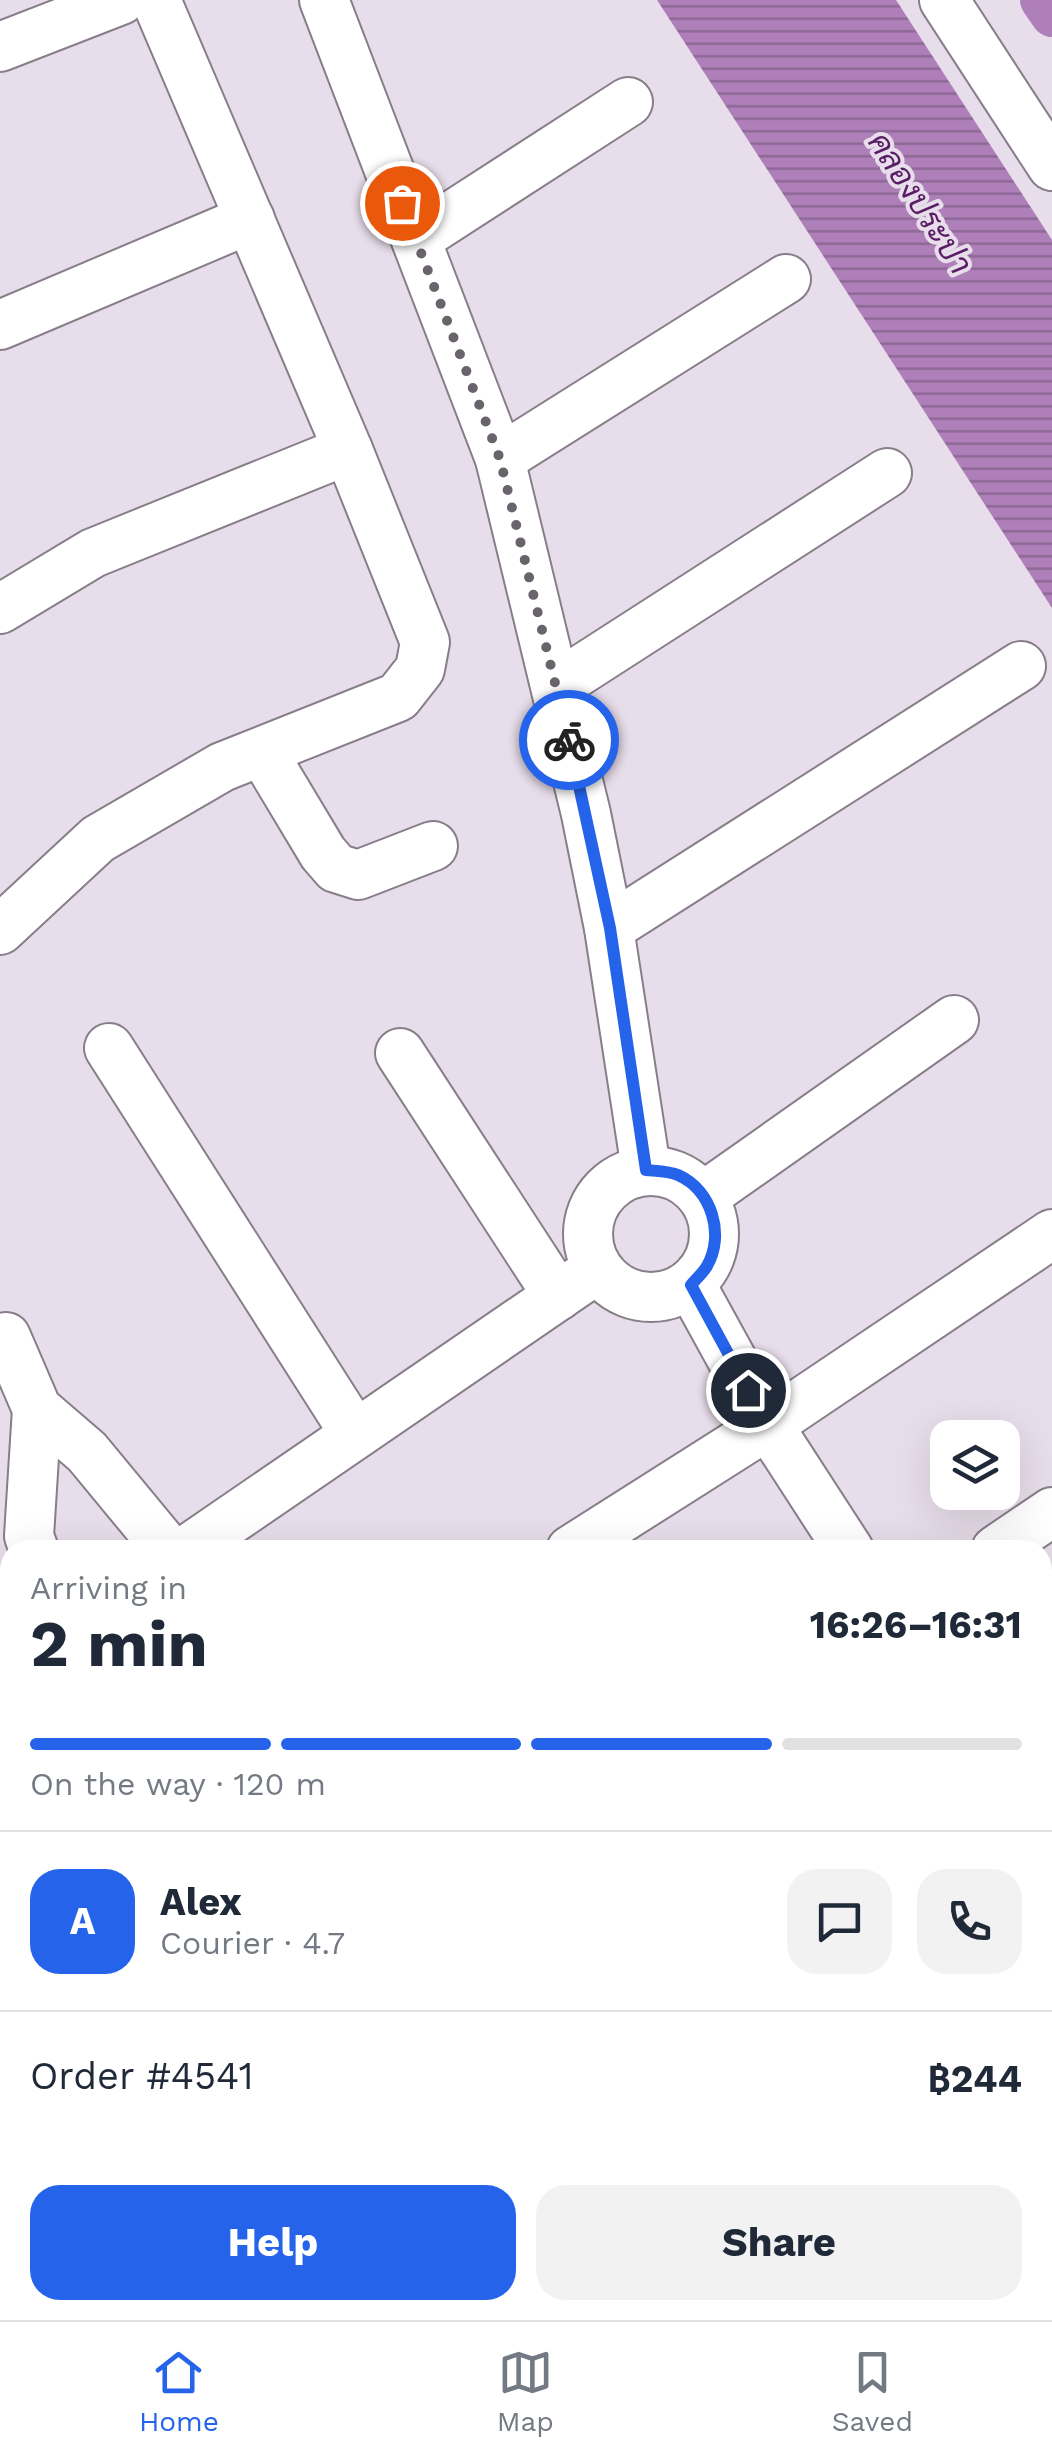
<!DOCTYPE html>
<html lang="en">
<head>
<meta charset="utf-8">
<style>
	:root { --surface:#fff; --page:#f2f2f3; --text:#1f2937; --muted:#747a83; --line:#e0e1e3; --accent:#2563eb }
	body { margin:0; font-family:"Work Sans",Sarabun,sans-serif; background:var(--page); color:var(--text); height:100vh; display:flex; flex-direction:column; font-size:38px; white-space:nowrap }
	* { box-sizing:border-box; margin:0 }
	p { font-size:32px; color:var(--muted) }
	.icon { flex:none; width:55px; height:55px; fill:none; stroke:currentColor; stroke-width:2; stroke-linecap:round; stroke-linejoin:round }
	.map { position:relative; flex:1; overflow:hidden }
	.panel { position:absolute; left:0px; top:1540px; width:1052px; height:780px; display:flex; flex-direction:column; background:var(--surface); border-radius:30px 30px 0 0; box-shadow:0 10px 40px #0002 }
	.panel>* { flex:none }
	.tools { position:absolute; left:930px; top:1420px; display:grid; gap:20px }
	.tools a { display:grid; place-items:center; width:90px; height:90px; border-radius:20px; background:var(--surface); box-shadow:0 10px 40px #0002; font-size:50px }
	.pin { position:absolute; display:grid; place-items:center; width:85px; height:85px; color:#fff; margin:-42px; border:5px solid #fff; border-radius:50%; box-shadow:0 2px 10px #0007 }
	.courier { position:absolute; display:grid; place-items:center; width:100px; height:100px; margin:-50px; border:8px solid #2563eb; border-radius:50%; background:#fff; color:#222; box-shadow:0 2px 12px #0007 }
	.overview em { font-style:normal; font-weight:700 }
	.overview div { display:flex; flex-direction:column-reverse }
	.overview { display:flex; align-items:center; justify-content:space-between; height:170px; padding:0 30px }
	h1 { font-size:65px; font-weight:700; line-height:75px }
	.bar { display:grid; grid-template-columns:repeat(4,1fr); gap:15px 10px; align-content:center; height:120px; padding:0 30px }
	.bar i { height:12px; border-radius:8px; background:var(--line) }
	.bar .selected { background:var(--accent) }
	.bar p { grid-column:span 4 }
	.line { display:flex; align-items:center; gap:25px; padding:0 30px; border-top:2px solid var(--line) }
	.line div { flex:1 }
	.round { display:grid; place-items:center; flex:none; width:105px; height:105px; border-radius:30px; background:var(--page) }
	.action { display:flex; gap:20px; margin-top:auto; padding:20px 30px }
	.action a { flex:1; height:115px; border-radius:30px; background:var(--accent); color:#fff; font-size:40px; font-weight:700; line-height:115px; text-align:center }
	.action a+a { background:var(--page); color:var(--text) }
	.menu { display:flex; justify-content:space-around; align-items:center; height:140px; border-top:2px solid var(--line); background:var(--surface); font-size:28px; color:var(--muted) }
	.menu a { display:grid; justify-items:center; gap:5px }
	.menu .selected { color:var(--accent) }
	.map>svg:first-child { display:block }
	.water { fill:url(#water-rules) }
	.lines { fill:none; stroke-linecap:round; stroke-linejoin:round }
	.canal { stroke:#ae7fb9; stroke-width:42 }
	.minor-casing { stroke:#887e8a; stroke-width:52 }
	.minor { stroke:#fff; stroke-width:48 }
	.done { stroke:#69636b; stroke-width:10; stroke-dasharray:0 18 }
	.route { stroke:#2563eb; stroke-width:12 }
	.labels { text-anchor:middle; stroke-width:8; stroke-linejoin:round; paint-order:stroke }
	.water-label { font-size:32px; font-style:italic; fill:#581d65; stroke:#e8ddea }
</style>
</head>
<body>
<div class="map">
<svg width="1052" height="2320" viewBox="0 0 1052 2320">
	<defs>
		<pattern id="water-rules" width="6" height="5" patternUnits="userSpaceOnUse" patternTransform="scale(2.5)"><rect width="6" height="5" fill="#ae7fb9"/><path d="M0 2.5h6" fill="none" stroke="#8d6896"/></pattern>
	</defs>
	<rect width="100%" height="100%" fill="#e8ddea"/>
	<polygon class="water" points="657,0 896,0 1052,240 1052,608"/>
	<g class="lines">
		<g class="canal">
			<polyline points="1041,0 1052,16"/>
			<polyline points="0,2051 10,2057"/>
			<polyline points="1042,2216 1052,2213"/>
			<polyline points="451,2310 492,2320"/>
			<polyline points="666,2320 748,2310"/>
		</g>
		<defs>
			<g id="minor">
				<polyline points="324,0 500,459 586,814 609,928 646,1169"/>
				<polyline points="944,0 1052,166"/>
				<polyline points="0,47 121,0"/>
				<polyline points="416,239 628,102"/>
				<polyline points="0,325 250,219"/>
				<polyline points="500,459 786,279"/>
				<polyline points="0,609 93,553 348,450"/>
				<polyline points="556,686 887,473"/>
				<polyline points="263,753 323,853 336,868 358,875 433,846"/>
				<polyline points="609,928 1021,666"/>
				<polyline points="0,930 98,839 222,767 398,697 420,669 425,642 348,450 156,0"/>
				<polyline points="109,1048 355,1434"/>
				<polyline points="400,1053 558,1296"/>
				<circle cx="651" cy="1234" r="63"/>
				<polyline points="704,1196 954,1020"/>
				<polyline points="691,1285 768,1425 849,1550"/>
				<polyline points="6,1337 37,1409 87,1452 168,1550"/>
				<polyline points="34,1550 29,1536 37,1409"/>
				<polyline points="187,1550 597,1269"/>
				<polyline points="571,1550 768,1425 1052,1234"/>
				<polyline points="996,1550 1052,1512"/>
				<polyline points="0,1700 10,1691"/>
				<polyline points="1042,1799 1052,1793"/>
				<polyline points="1042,1853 1052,1867"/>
				<polyline points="1042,2072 1052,2066"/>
				<polyline points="0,2168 10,2177"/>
				<polyline points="96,2310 102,2320"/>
				<polyline points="353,2310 367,2320"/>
				<polyline points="138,2320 152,2310"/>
			</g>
		</defs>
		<use href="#minor" class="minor-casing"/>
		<use href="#minor" class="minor"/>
	</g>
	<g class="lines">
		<polyline class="done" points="402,203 500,459 569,740"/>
		<path class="route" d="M 569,740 L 610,928 L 646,1170 C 655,1171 669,1171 678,1175 C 712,1190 725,1235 707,1266 C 703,1273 696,1279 691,1285 L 748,1390"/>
	</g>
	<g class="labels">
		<g class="water-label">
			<text transform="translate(920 203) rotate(57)" y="11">คลองประปา</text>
		</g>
	</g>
</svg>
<div class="tools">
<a><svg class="icon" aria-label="layers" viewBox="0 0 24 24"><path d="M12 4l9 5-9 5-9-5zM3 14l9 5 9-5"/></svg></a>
</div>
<div class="pin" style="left:402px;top:203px;background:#ea580c"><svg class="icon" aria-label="bag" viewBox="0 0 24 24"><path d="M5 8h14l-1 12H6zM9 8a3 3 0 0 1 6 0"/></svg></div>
<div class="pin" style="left:748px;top:1390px;background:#1f2937"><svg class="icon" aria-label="home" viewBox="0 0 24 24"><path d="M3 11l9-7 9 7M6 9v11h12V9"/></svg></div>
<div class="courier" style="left:569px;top:740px"><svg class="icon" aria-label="bike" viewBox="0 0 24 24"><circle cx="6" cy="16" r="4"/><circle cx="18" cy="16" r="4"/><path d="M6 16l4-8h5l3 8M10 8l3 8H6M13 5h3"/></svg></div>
<section class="panel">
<div class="overview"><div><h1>2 min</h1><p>Arriving in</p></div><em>16:26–16:31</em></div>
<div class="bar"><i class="selected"></i><i class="selected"></i><i class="selected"></i><i></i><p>On the way · 120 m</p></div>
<div class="line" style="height:180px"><b class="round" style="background:var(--accent);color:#fff">A</b><div><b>Alex</b><p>Courier · 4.7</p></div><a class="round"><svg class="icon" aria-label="chat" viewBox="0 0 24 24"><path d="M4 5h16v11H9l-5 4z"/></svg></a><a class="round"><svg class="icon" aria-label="phone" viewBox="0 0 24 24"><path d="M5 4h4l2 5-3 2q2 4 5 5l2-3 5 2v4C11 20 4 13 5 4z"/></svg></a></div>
<div class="line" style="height:130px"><div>Order #4541</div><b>฿244</b></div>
<div class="action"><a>Help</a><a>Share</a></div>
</section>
</div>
<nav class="menu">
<a class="selected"><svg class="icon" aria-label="home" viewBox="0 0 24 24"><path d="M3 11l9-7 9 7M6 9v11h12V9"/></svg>Home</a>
<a><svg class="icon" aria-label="map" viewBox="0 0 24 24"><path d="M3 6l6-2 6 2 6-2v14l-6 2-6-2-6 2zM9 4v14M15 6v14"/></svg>Map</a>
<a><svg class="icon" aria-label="saved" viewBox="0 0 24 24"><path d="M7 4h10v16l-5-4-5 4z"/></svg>Saved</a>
</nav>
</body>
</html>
